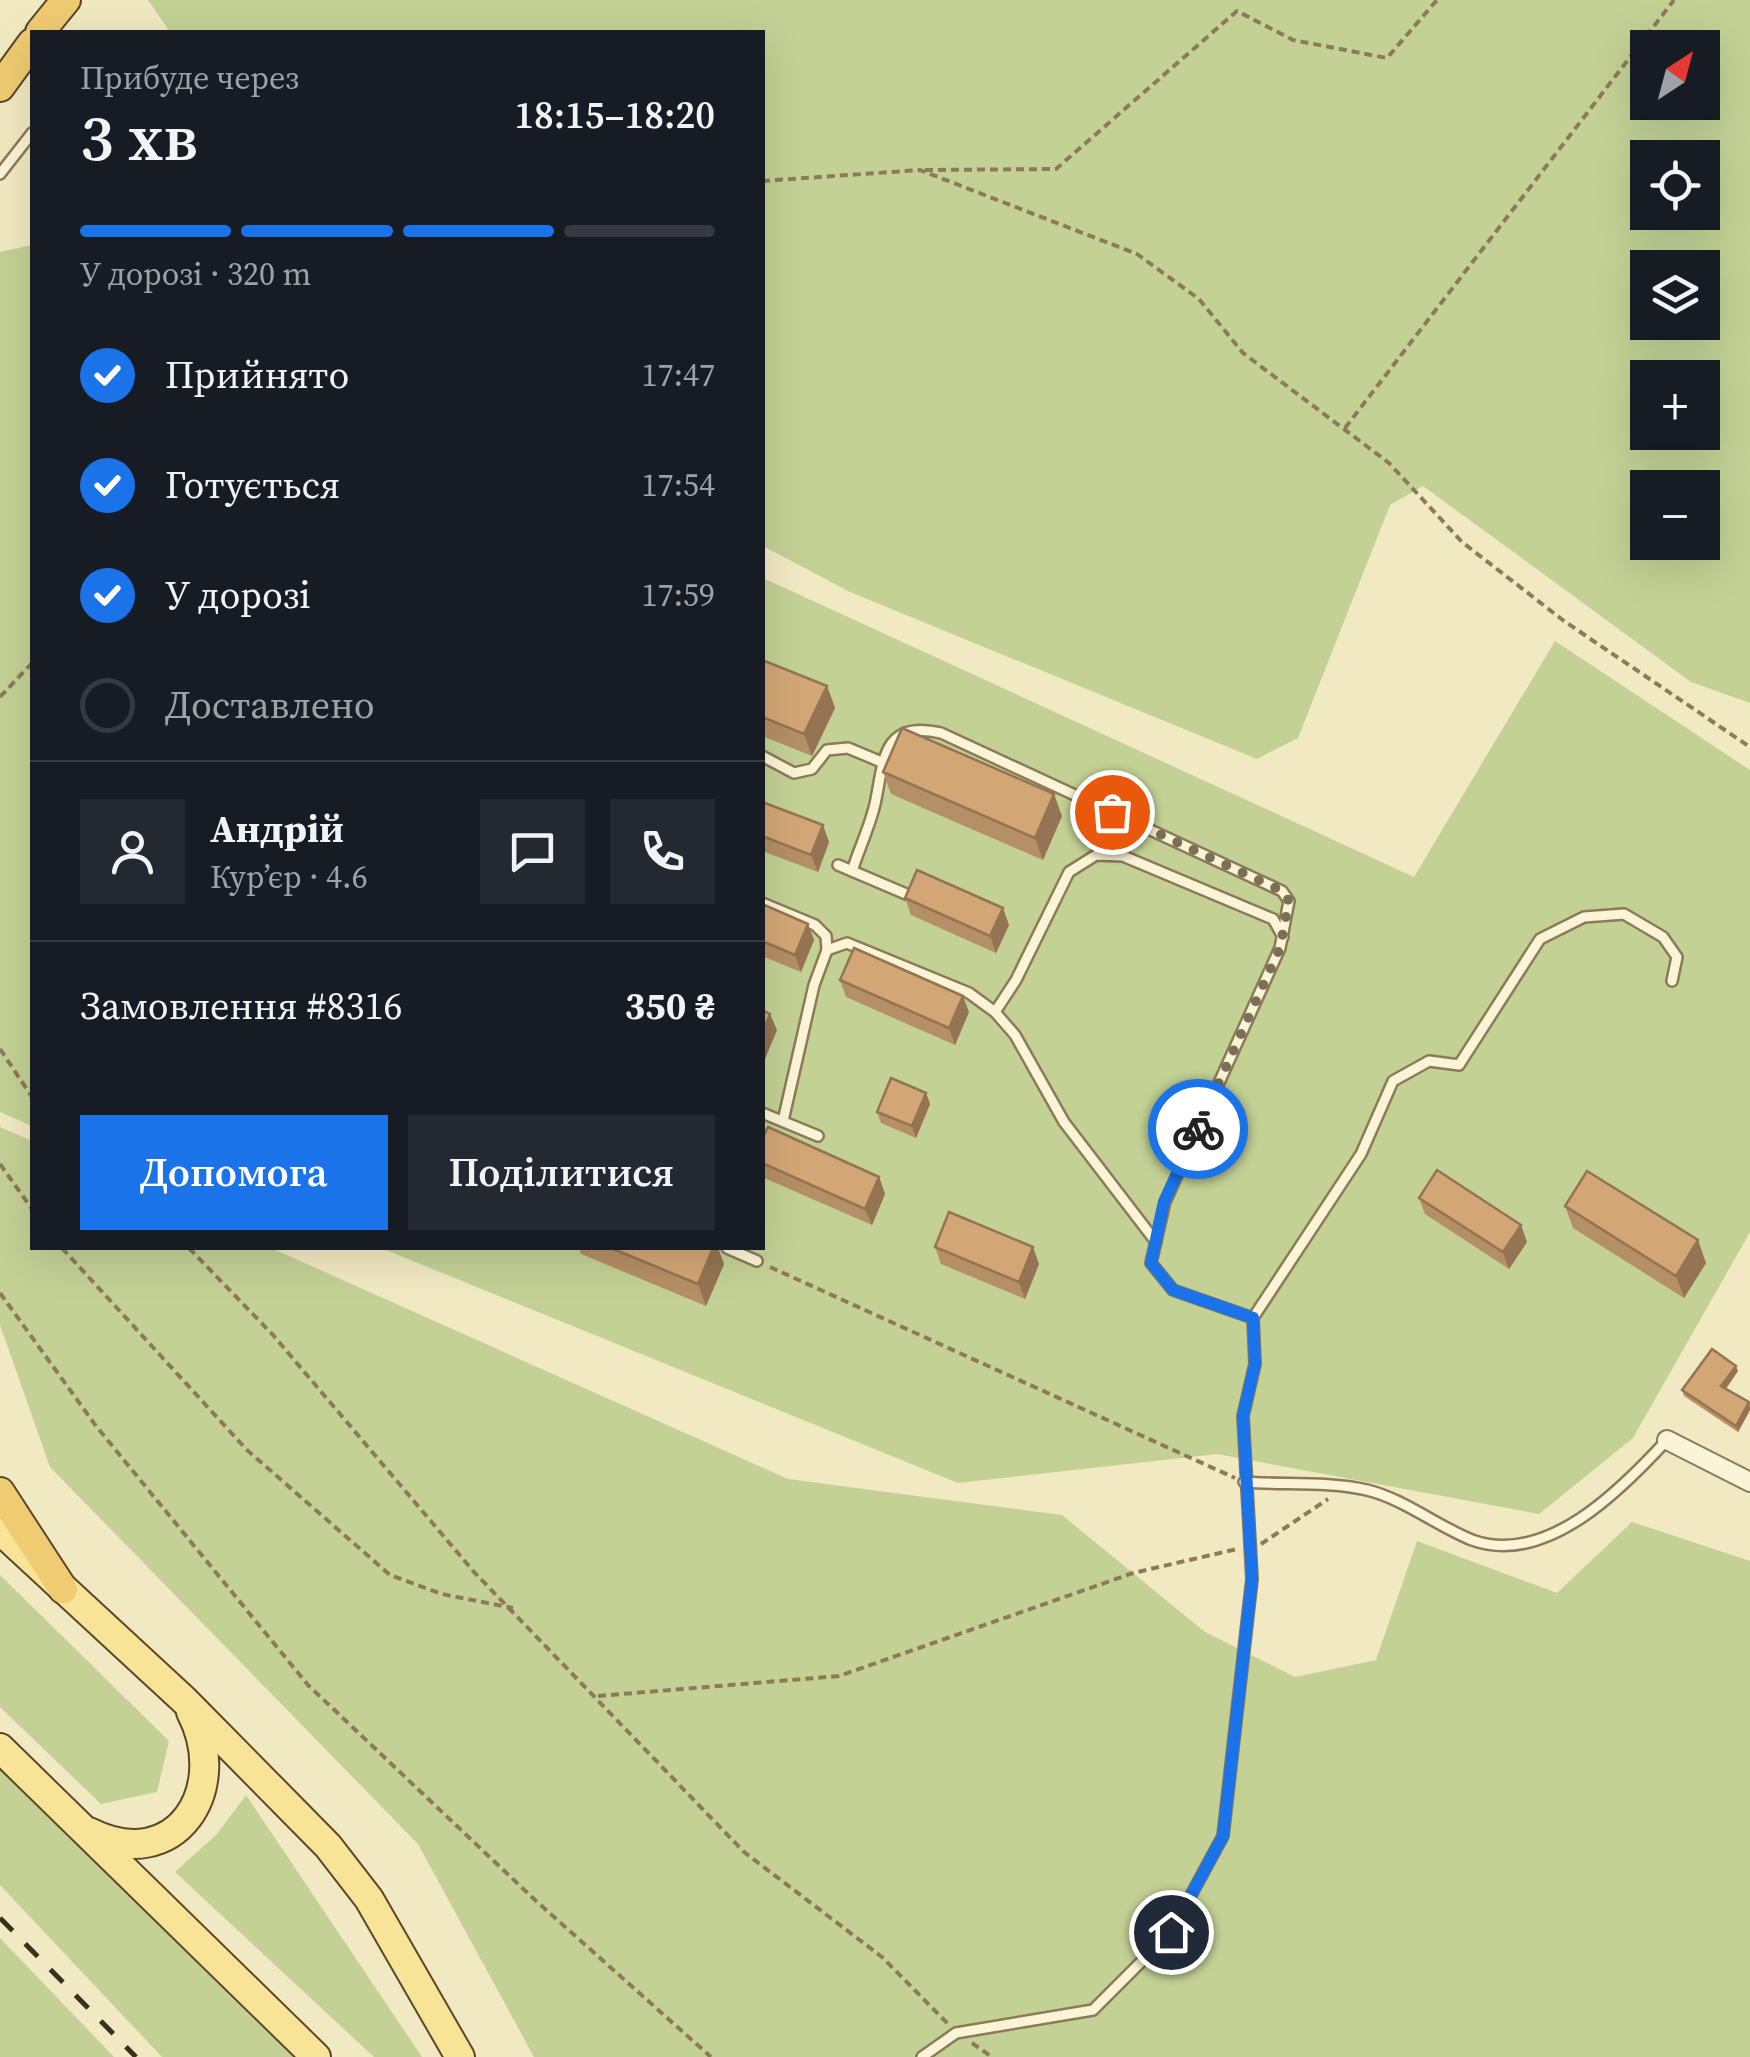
<!DOCTYPE html>
<html lang="uk">
<head>
<meta charset="utf-8">
<style>
	:root { --surface:#171b24; --page:#242831; --text:#f1f3f6; --muted:#9ea1a6; --line:#363941; --accent:#1a73e8 }
	body { margin:0; font-family:"Source Serif 4",serif; background:var(--page); color:var(--text); height:100vh; display:flex; flex-direction:column; font-size:38px; white-space:nowrap }
	* { box-sizing:border-box; margin:0 }
	p { font-size:32px; color:var(--muted) }
	.icon { flex:none; width:55px; height:55px; fill:none; stroke:currentColor; stroke-width:2; stroke-linecap:round; stroke-linejoin:round }
	.map { position:relative; flex:1; overflow:hidden }
	.sheet { position:absolute; left:30px; top:30px; width:735px; height:1220px; display:flex; flex-direction:column; background:var(--surface); border-radius:0px; box-shadow:0 10px 40px #0002 }
	.sheet>* { flex:none }
	.needle { width:65px; rotate:36deg }
	.tools { position:absolute; left:1630px; top:30px; display:grid; gap:20px }
	.tools a { display:grid; place-items:center; width:90px; height:90px; border-radius:0px; background:var(--surface); box-shadow:0 10px 40px #0002; font-size:50px }
	.pin { position:absolute; display:grid; place-items:center; width:85px; height:85px; color:#fff; margin:-42px; border:5px solid #fff; border-radius:50%; box-shadow:0 2px 10px #0007 }
	.courier { position:absolute; display:grid; place-items:center; width:100px; height:100px; margin:-50px; border:8px solid #1a73e8; border-radius:50%; background:#fff; color:#222; box-shadow:0 2px 12px #0007 }
	.headline em { font-style:normal; font-weight:600 }
	.headline div { display:flex; flex-direction:column-reverse }
	.headline { display:flex; align-items:center; justify-content:space-between; height:170px; padding:0 50px }
	h1 { font-size:65px; font-weight:600; line-height:75px }
	.bar { display:grid; grid-template-columns:repeat(4,1fr); gap:15px 10px; align-content:center; height:120px; padding:0 50px }
	.bar i { height:12px; border-radius:8px; background:var(--line) }
	.bar .active { background:var(--accent) }
	.bar p { grid-column:span 4 }
	.line { display:flex; align-items:center; gap:25px; padding:0 50px; border-top:2px solid var(--line) }
	.line div { flex:1 }
	.round { display:grid; place-items:center; flex:none; width:105px; height:105px; border-radius:0px; background:var(--page) }
	ol { padding:0 50px; list-style:none }
	li { display:flex; align-items:center; gap:30px; height:110px }
	li p { margin-inline-start:auto }
	li .icon { padding:10px; border-radius:50%; background:var(--accent); color:#fff; stroke-width:4 }
	li:last-child { color:var(--muted) }
	li i { width:55px; height:55px; border:5px solid var(--line); border-radius:50% }
	.cta { display:flex; gap:20px; margin-top:auto; padding:20px 50px }
	.cta a { flex:1; height:115px; border-radius:0px; background:var(--accent); color:#fff; font-size:40px; font-weight:600; line-height:115px; text-align:center }
	.cta a+a { background:var(--page); color:var(--text) }
	.map>svg:first-child { display:block }
	.green { fill:#c3d195; fill-rule:evenodd }
	.lines { fill:none; stroke-linecap:round; stroke-linejoin:round }
	.service-casing { stroke:#8d7a58; stroke-width:14 }
	.minor-casing { stroke:#8d7a58; stroke-width:22 }
	.primary-casing { stroke:#5a472c; stroke-width:32 }
	.trunk-casing { stroke:#5a472c; stroke-width:32 }
	.path { stroke:#8d7a58; stroke-width:4; stroke-dasharray:8 5; stroke-linecap:butt }
	.service { stroke:#fbf4d6; stroke-width:9 }
	.minor { stroke:#fbf4d6; stroke-width:18 }
	.primary { stroke:#f7e497; stroke-width:28 }
	.trunk { stroke:#efcc72; stroke-width:28 }
	.rail { stroke:#3c2f1d; stroke-width:5; stroke-dasharray:18 18; stroke-linecap:butt }
	.wall { fill:#b58f65 }
	.shaded-wall { fill:#947452 }
	.building { fill:#d3a675; stroke:#947452; stroke-width:2.5 }
	.done { stroke:#7b7057; stroke-width:10; stroke-dasharray:0 18 }
	.route { stroke:#1a73e8; stroke-width:12 }
</style>
</head>
<body>
<div class="map">
<svg width="1750" height="2057" viewBox="0 0 1750 2057">
	<rect width="100%" height="100%" fill="#f1e9c2"/>
	<g class="green">
		<path d="M 148,0 L 1750,0 L 1750,703 L 1691,682 L 1423,486 L 1390,505 L 1298,738 L 1257,759 L 850,592 L 763,546 L 762,32 L 170,32 ZM 1648,48 L 1702,48 L 1702,102 L 1648,102 ZM 1648,158 L 1702,158 L 1702,212 L 1648,212 ZM 1648,268 L 1702,268 L 1702,322 L 1648,322 ZM 1648,378 L 1702,378 L 1702,432 L 1648,432 ZM 1648,488 L 1702,488 L 1702,542 L 1648,542 Z"/>
		<polygon points="32,245 32,1126 0,1112 0,252"/>
		<polygon points="763,578 1414,877 1555,641 1750,770 1750,1232 1633,1438 1539,1514 1217,1454 958,1483 381,1248 762,1248"/>
		<polygon points="0,1127 32,1141 32,1248 271,1248 788,1479 1062,1515 1205,1632 1295,1677 1376,1660 1417,1541 1557,1593 1632,1522 1750,1561 1750,2057 534,2057 418,1844 50,1467 0,1325"/>
		<polygon points="0,1575 169,1741 157,1792 101,1804 0,1707"/>
		<polygon points="0,1766 294,2057 162,2057 0,1885"/>
		<polygon points="246,1795 422,2057 374,2057 175,1872 217,1834"/>
		<polygon points="0,1938 114,2057 0,2057"/>
	</g>
	<g class="lines">
		<defs>
			<g id="service">
				<polyline points="0,174 32,133"/>
				<polyline points="762,756 794,773 812,769 827,750 848,748 879,761"/>
				<polyline points="838,865 906,894"/>
				<path d="M 852,871 C 859,849 870,826 875,804 C 884,763 881,719 941,733 L 1282,891 L 1289,901 L 1280,948 L 1165,1202 L 1151,1263 L 1173,1290 L 1253,1318 L 1255,1364 L 1243,1416 L 1252,1579 L 1223,1836 L 1171,1932 L 1093,2010 L 956,2033 L 922,2057"/>
				<polyline points="762,903 815,925 826,936 827,950 814,985 783,1121"/>
				<polyline points="827,950 847,943 969,993 995,1012 1015,1035 1064,1122 1156,1242"/>
				<polyline points="995,1012 1016,980 1069,872 1096,855 1123,856 1273,919 1283,937"/>
				<polyline points="762,1113 818,1136"/>
				<polyline points="727,1248 757,1261"/>
				<polyline points="1253,1318 1361,1154 1393,1081 1429,1061 1459,1065 1540,939 1584,917 1624,914 1663,937 1677,957 1672,981"/>
				<path d="M 1244,1482 C 1283,1485 1329,1481 1367,1490 C 1404,1499 1437,1526 1472,1540 C 1546,1567 1622,1489 1667,1440"/>
			</g>
			<polyline id="minor" points="1667,1440 1750,1482"/>
			<g id="primary">
				<polyline points="0,1530 184,1700 328,1846 369,1899 460,2057"/>
				<polyline points="0,1748 316,2057"/>
				<path d="M 89,1832 C 176,1876 231,1789 191,1712"/>
			</g>
			<g id="trunk">
				<polyline points="40,32 66,0"/>
				<polyline points="0,87 32,43"/>
				<polyline points="0,1492 63,1589"/>
			</g>
		</defs>
		<use href="#service" class="service-casing"/>
		<use href="#minor" class="minor-casing"/>
		<use href="#primary" class="primary-casing"/>
		<use href="#trunk" class="trunk-casing"/>
		<g class="path">
			<polyline points="925,170 1056,169 1237,11 1293,40 1387,58 1437,0"/>
			<polyline points="762,181 920,170 1137,254 1199,299 1243,353 1389,463 1462,542 1564,621 1750,747"/>
			<polyline points="1345,428 1674,0"/>
			<polyline points="0,697 32,663"/>
			<polyline points="0,1049 32,1097"/>
			<polyline points="0,1164 32,1209"/>
			<polyline points="62,1248 247,1450 390,1575 442,1594 513,1608"/>
			<polyline points="189,1248 273,1335 474,1572 744,1852 882,1957 949,2025"/>
			<polyline points="770,1267 1235,1478"/>
			<polyline points="0,1293 96,1426 308,1685 535,1900 711,2057"/>
			<polyline points="1261,1544 1328,1499"/>
			<polyline points="598,1696 839,1676 1133,1573 1237,1549"/>
			<polyline points="972,2043 992,2057"/>
		</g>
		<use href="#service" class="service"/>
		<use href="#minor" class="minor"/>
		<use href="#primary" class="primary"/>
		<use href="#trunk" class="trunk"/>
		<polyline class="rail" points="0,1918 136,2057"/>
	</g>
	<g class="wall">
		<polygon points="762,660 827,686 835,708 812,756 762,736"/>
		<polygon points="883,772 1062,816 1043,860 891,794"/>
		<polygon points="762,802 829,842 818,872 762,851"/>
		<polygon points="905,898 1009,925 996,953 911,915"/>
		<polygon points="762,904 808,924 814,940 801,972 762,956"/>
		<polygon points="840,980 969,1012 955,1045 846,997"/>
		<polygon points="926,1093 930,1104 916,1138 881,1123 877,1112"/>
		<polygon points="762,1139 879,1177 885,1194 872,1225 762,1177"/>
		<polygon points="1419,1198 1527,1242 1509,1269 1425,1214"/>
		<polygon points="1565,1206 1706,1263 1684,1298 1573,1228"/>
		<polygon points="935,1247 1039,1264 1025,1299 941,1264"/>
		<polygon points="579,1248 718,1248 724,1264 706,1306 581,1254"/>
		<polygon points="1738,1371 1726,1389 1750,1404 1750,1410 1738,1432 1684,1396 1682,1390"/>
	</g>
	<g class="shaded-wall">
		<polygon points="827,686 835,708 812,756 804,734"/>
		<polygon points="1054,794 1062,816 1043,860 1035,838"/>
		<polygon points="823,825 829,842 818,872 811,855"/>
		<polygon points="1003,908 1009,925 996,953 990,936"/>
		<polygon points="808,924 814,940 801,972 795,955"/>
		<polygon points="963,996 969,1012 955,1045 949,1028"/>
		<polygon points="770,1014 777,1030 763,1064 762,1034"/>
		<polygon points="926,1093 930,1104 916,1138 912,1126"/>
		<polygon points="879,1177 885,1194 872,1225 865,1209"/>
		<polygon points="1521,1225 1527,1242 1509,1269 1503,1252"/>
		<polygon points="1698,1240 1706,1263 1684,1298 1676,1276"/>
		<polygon points="1033,1247 1039,1264 1025,1299 1019,1282"/>
		<polygon points="713,1248 718,1248 724,1264 706,1306 698,1284"/>
		<polygon points="1736,1366 1738,1371 1723,1392 1721,1386"/>
		<polygon points="1749,1402 1750,1410 1738,1432 1736,1426"/>
	</g>
	<g class="building">
		<polygon points="762,660 827,686 804,734 762,717"/>
		<polygon points="902,728 1054,794 1035,838 883,772"/>
		<polygon points="762,802 823,825 811,855 762,836"/>
		<polygon points="917,870 1003,908 990,936 905,898"/>
		<polygon points="762,904 808,924 795,955 762,941"/>
		<polygon points="854,948 963,996 949,1028 840,980"/>
		<polygon points="762,1010 770,1014 762,1034"/>
		<polygon points="891,1078 926,1093 912,1126 877,1112"/>
		<polygon points="768,1127 879,1177 865,1209 762,1163 762,1139"/>
		<polygon points="1437,1170 1521,1225 1503,1252 1419,1198"/>
		<polygon points="1587,1171 1698,1240 1676,1276 1565,1206"/>
		<polygon points="949,1212 1033,1247 1019,1282 935,1247"/>
		<polygon points="611,1248 713,1248 698,1284"/>
		<polygon points="1712,1349 1736,1366 1721,1386 1749,1402 1736,1426 1682,1390"/>
	</g>
	<g class="lines">
		<polyline class="done" points="1112,812 1282,891 1289,901 1280,948 1198,1129"/>
		<polyline class="route" points="1171,1932 1223,1836 1252,1579 1243,1416 1255,1364 1253,1318 1173,1290 1151,1263 1164,1202 1198,1129"/>
	</g>
</svg>
<div class="tools">
<a><svg class="needle" viewBox="-14 -14 28 28"><path d="M0-13l5 13h-10z" fill="#e53935"/><path d="M0 13l5-13h-10z" fill="#9ea1a6"/></svg></a>
<a><svg class="icon" aria-label="locate" viewBox="0 0 24 24"><circle cx="12" cy="12" r="6"/><path d="M12 2v4M12 18v4M2 12h4M18 12h4"/></svg></a>
<a><svg class="icon" aria-label="layers" viewBox="0 0 24 24"><path d="M12 4l9 5-9 5-9-5zM3 14l9 5 9-5"/></svg></a>
<a>+</a>
<a>−</a>
</div>
<div class="pin" style="left:1112px;top:812px;background:#ea580c"><svg class="icon" aria-label="bag" viewBox="0 0 24 24"><path d="M5 8h14l-1 12H6zM9 8a3 3 0 0 1 6 0"/></svg></div>
<div class="pin" style="left:1171px;top:1932px;background:#1f2937"><svg class="icon" aria-label="home" viewBox="0 0 24 24"><path d="M3 11l9-7 9 7M6 9v11h12V9"/></svg></div>
<div class="courier" style="left:1198px;top:1129px"><svg class="icon" aria-label="bike" viewBox="0 0 24 24"><circle cx="6" cy="16" r="4"/><circle cx="18" cy="16" r="4"/><path d="M6 16l4-8h5l3 8M10 8l3 8H6M13 5h3"/></svg></div>
<section class="sheet">
<div class="headline"><div><h1>3 хв</h1><p>Прибуде через</p></div><em>18:15–18:20</em></div>
<div class="bar"><i class="active"></i><i class="active"></i><i class="active"></i><i></i><p>У дорозі · 320 m</p></div>
<ol>
<li><svg class="icon" aria-label="check" viewBox="0 0 24 24"><path d="M5 12l5 5 9-10"/></svg>Прийнято<p>17:47</p></li>
<li><svg class="icon" aria-label="check" viewBox="0 0 24 24"><path d="M5 12l5 5 9-10"/></svg>Готується<p>17:54</p></li>
<li><svg class="icon" aria-label="check" viewBox="0 0 24 24"><path d="M5 12l5 5 9-10"/></svg>У дорозі<p>17:59</p></li>
<li><i></i>Доставлено</li>
</ol>
<div class="line" style="height:180px"><a class="round"><svg class="icon" aria-label="person" viewBox="0 0 24 24"><circle cx="12" cy="8" r="4"/><path d="M4 21q1-7 8-7t8 7"/></svg></a><div><b>Андрій</b><p>Кур’єр · 4.6</p></div><a class="round"><svg class="icon" aria-label="chat" viewBox="0 0 24 24"><path d="M4 5h16v11H9l-5 4z"/></svg></a><a class="round"><svg class="icon" aria-label="phone" viewBox="0 0 24 24"><path d="M5 4h4l2 5-3 2q2 4 5 5l2-3 5 2v4C11 20 4 13 5 4z"/></svg></a></div>
<div class="line" style="height:130px"><div>Замовлення #8316</div><b>350 ₴</b></div>
<div class="cta"><a>Допомога</a><a>Поділитися</a></div>
</section>
</div>
</body>
</html>
